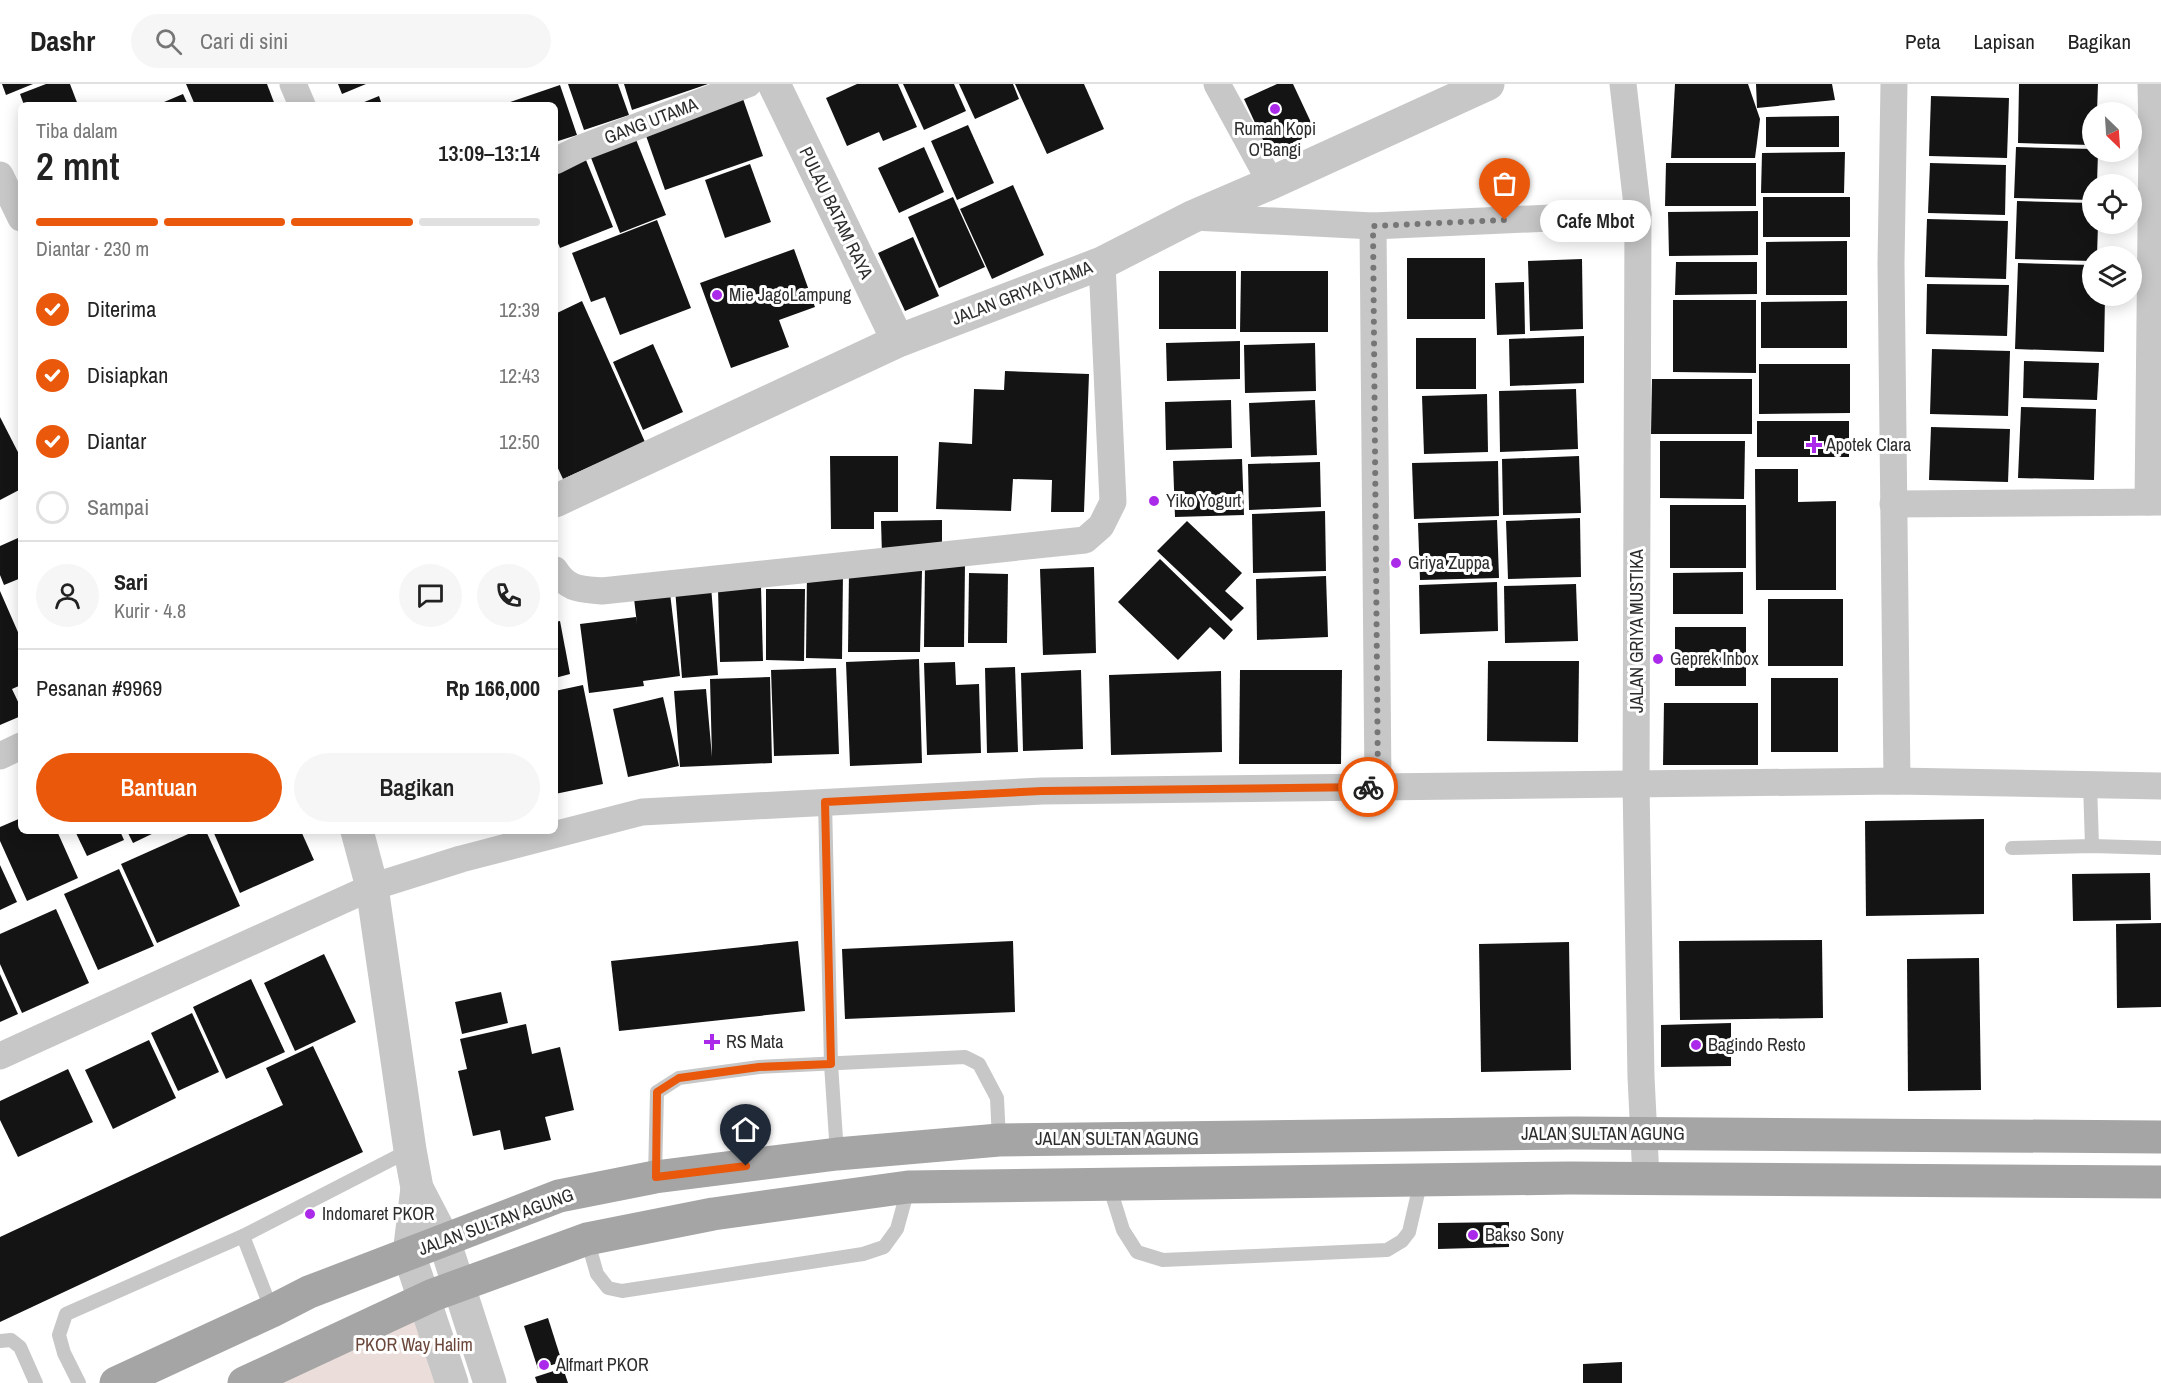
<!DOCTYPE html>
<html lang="id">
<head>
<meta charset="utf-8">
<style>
	:root { --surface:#fff; --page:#f6f6f6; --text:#222; --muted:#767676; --line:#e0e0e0; --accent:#ea580c }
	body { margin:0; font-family:"Archivo Narrow",sans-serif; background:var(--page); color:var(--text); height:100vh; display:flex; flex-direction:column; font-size:22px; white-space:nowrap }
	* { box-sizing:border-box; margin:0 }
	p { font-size:20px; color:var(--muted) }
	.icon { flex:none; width:33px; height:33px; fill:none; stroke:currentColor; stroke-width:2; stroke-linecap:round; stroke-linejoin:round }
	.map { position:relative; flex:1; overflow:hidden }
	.panel { position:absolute; left:18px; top:18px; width:540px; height:732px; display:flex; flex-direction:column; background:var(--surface); border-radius:9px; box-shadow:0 3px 15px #0003 }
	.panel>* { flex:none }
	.needle { width:39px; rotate:155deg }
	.controls { position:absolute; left:2082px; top:18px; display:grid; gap:12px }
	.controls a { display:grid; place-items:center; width:60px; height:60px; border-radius:50%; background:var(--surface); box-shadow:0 3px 15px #0003; font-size:30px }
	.pin { position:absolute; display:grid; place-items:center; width:51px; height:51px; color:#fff; margin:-62px -26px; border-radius:50% 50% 50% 0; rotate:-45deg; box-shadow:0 0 6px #0007 }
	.pin .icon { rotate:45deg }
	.courier { position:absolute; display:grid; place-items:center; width:60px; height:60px; margin:-30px; border:4px solid #ea580c; border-radius:50%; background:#fff; color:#222; box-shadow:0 2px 8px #0007 }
	.bubble { position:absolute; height:42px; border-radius:21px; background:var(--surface); box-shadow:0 3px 15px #0003; font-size:20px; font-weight:600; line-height:42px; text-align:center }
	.headline em { font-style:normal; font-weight:600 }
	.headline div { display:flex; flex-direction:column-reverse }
	.headline { display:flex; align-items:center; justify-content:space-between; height:102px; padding:0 18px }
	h1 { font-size:39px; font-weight:600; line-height:45px }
	.bar { display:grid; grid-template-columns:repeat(4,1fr); gap:9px 6px; align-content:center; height:72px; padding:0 18px }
	.bar i { height:8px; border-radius:4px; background:var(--line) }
	.bar .active { background:var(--accent) }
	.bar p { grid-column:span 4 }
	.line { display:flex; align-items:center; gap:15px; padding:0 18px; border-top:2px solid var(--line) }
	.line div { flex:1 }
	.round { display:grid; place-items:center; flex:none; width:63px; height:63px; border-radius:32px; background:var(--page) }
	ol { padding:0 18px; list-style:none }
	li { display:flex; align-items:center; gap:18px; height:66px }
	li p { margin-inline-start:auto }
	li .icon { padding:6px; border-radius:50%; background:var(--accent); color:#fff; stroke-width:4 }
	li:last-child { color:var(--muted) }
	li i { width:33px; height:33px; border:3px solid var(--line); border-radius:50% }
	.primary-button { display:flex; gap:12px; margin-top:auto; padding:12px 18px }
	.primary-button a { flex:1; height:69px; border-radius:36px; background:var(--accent); color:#fff; font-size:24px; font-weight:600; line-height:69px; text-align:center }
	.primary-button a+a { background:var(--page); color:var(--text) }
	header { display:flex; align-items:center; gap:36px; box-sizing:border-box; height:84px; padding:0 30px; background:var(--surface); border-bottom:2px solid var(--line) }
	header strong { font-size:28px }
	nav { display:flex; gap:33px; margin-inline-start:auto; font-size:21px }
	.search { width:420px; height:54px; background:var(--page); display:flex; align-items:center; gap:15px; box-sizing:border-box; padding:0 21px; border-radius:33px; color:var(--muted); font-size:22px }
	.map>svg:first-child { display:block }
	.green { fill:#ebdeda }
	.building { fill:#141414 }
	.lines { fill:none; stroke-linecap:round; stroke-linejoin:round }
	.service { stroke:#c7c7c7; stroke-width:14 }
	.minor { stroke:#c7c7c7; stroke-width:27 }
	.tertiary { stroke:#c7c7c7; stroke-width:33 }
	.primary { stroke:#a5a5a5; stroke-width:33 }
	.done { stroke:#767676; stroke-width:6; stroke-dasharray:0 10.8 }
	.route { stroke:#ea580c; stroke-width:8 }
	.poi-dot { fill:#ab2ae9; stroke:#fff; stroke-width:2 }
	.labels { text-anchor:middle; stroke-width:6; stroke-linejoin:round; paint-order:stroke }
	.street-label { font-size:18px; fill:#2d2d2d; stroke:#fff }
	.poi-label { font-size:18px; fill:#2d2d2d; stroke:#fff; text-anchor:start }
	.park-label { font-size:18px; fill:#6a473a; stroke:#fff }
</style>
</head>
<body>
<header>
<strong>Dashr</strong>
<div class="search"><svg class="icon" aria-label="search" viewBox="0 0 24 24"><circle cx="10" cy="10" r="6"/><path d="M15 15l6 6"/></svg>Cari di sini</div>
<nav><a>Peta</a><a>Lapisan</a><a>Bagikan</a></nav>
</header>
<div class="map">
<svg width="2161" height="1299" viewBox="0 0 2161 1299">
	<rect width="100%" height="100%" fill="#fff"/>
	<polygon class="green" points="439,1209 466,1299 250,1299"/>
	<g class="building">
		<polygon points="2,0 33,0 6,11"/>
		<polygon points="46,0 70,0 78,21 24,21 20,10"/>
		<polygon points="186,0 267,0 275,21 195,21"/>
		<polygon points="338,0 366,0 342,10"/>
		<polygon points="568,0 618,0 629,31 584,46"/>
		<polygon points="624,0 708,0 632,26"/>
		<polygon points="857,0 898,0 917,43 883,57 879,48 847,62 826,14"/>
		<polygon points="903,0 954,0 966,27 924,46"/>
		<polygon points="959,0 1013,0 1019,15 975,35"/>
		<polygon points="1015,0 1084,0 1104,45 1047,70"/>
		<polygon points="1277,0 1293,0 1316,49 1269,69 1244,15"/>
		<polygon points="1675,0 1748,0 1760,35 1755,74 1671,74"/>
		<polygon points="1756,0 1832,0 1835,16 1757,24"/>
		<polygon points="2019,0 2098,0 2097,28 2092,28 2092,61 2018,59"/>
		<polygon points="560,1 577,51 555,58 555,21 501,21"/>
		<polygon points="183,10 188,21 157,21"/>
		<polygon points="379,12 382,21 357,21"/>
		<polygon points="742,12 763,72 665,106 644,46"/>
		<polygon points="1931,12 2009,14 2007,74 1929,72"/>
		<polygon points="1839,32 1839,63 1766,63 1766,33"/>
		<polygon points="968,41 994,99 957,116 931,57"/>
		<polygon points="633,48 666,131 620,149 588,66"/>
		<polygon points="924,63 944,108 899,129 878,84"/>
		<polygon points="2016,63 2092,65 2092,68 2098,68 2097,100 2092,100 2092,116 2014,114"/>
		<polygon points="1845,68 1844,109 1761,109 1762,69"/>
		<polygon points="586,76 613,143 560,164 555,152 555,89"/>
		<polygon points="1666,79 1756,79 1756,122 1665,122"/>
		<polygon points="1930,79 2006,81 2005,131 1928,129"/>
		<polygon points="750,80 771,138 725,154 705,96"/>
		<polygon points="1013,101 1044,171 992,195 960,125"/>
		<polygon points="953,113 985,183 939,204 908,133"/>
		<rect x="1763" y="113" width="87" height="40"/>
		<polygon points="2017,117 2092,119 2092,140 2098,140 2097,172 2092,172 2092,177 2015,175"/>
		<polygon points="1758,127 1758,171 1669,172 1668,128"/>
		<polygon points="1927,135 2008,137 2006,195 1925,193"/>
		<polygon points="657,136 691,224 620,251 605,213 591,218 572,169"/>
		<polygon points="913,153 939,212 905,227 878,169"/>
		<polygon points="1847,157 1847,211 1766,211 1766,158"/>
		<polygon points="794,165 815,223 779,236 789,263 731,284 700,199"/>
		<rect x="1407" y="174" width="78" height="61"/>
		<polygon points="1582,175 1583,245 1530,247 1528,177"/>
		<polygon points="1676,178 1757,178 1757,210 1675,211"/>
		<polygon points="2018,179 2092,181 2092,212 2105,212 2104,268 2015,265"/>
		<rect x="1159" y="187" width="77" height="58"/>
		<polygon points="1241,187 1328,187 1328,248 1240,248"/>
		<polygon points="1524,198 1525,250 1497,251 1495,199"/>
		<polygon points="1927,200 2009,201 2007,252 1926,250"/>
		<polygon points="1673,216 1756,216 1756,289 1673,288"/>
		<polygon points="582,217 645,358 563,395 555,378 555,230"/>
		<polygon points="1847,217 1847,264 1761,264 1761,218"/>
		<polygon points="1584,252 1584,299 1510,302 1509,255"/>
		<rect x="1416" y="254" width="60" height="51"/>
		<polygon points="1240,257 1240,295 1167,297 1166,259"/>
		<polygon points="1315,259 1316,307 1245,309 1244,261"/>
		<polygon points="653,260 683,328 643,346 613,278"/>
		<polygon points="1932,265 2010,267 2008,332 1930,330"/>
		<polygon points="2024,277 2099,279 2097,316 2023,314"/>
		<polygon points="1759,280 1850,280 1850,329 1759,330"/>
		<polygon points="1005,287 1089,290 1084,428 1051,428 1052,396 1013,395 1011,427 936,425 939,358 972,360 974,305 1004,306"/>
		<polygon points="1652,295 1752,295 1752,350 1651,350"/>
		<polygon points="1576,305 1578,365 1500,368 1499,307"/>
		<polygon points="1487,310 1488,368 1424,370 1422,312"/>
		<polygon points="1231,316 1232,364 1166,366 1165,318"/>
		<polygon points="1315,316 1317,371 1251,373 1249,319"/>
		<polygon points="2021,323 2096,325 2094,396 2018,394"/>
		<polygon points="0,333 21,374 21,405 0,416"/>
		<rect x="1757" y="337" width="92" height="36"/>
		<polygon points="1931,343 2010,345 2008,398 1929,396"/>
		<polygon points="1660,357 1745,357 1744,415 1660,414"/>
		<polygon points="830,372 898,372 898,428 874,428 874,445 831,445"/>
		<polygon points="1579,372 1581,429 1503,431 1502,375"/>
		<polygon points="1242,375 1244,431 1175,433 1173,377"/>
		<polygon points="1498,377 1499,432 1414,435 1412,379"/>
		<polygon points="1320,378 1321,423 1249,426 1248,380"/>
		<polygon points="1755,385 1798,385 1798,418 1836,417 1836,506 1756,506"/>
		<rect x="1670" y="421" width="76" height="63"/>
		<polygon points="1325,427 1326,487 1253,489 1252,430"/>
		<polygon points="1580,434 1581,493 1508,495 1506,437"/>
		<polygon points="942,436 942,470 882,471 881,437"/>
		<polygon points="1497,436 1499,494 1420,496 1418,439"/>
		<polygon points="1187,437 1242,489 1225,507 1244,524 1231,537 1157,467"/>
		<polygon points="18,454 21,460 21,494 4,501 0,491 0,462"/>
		<polygon points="1160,475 1233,546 1224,556 1210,543 1178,576 1118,518"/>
		<polygon points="925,479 965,479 964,563 924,563"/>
		<polygon points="1094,483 1096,569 1043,571 1040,485"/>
		<polygon points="849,487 922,487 920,568 848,568"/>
		<polygon points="807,488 843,488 842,575 806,574"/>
		<polygon points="1743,488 1743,530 1673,530 1673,489"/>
		<polygon points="969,489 1008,490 1007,559 968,559"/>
		<polygon points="1326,492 1328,553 1257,556 1256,495"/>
		<polygon points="1497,498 1498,547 1420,550 1419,501"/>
		<polygon points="1576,500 1578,557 1505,559 1504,502"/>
		<polygon points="669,501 680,592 643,597 644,602 589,609 580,540 636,533 637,540 633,506"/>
		<polygon points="711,502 718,591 682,594 675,504"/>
		<polygon points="761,503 763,577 720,578 718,505"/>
		<polygon points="766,505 805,505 804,577 766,576"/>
		<polygon points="0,507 21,555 21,601 12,605 21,624 21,632 0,641"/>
		<rect x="1768" y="515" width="75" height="67"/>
		<polygon points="560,537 570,590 555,594 555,538"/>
		<rect x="1675" y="543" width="71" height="59"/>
		<polygon points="919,575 922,679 850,682 846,578"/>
		<polygon points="1488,577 1579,577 1578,658 1487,657"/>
		<polygon points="955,578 956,601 979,600 981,669 927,671 924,579"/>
		<polygon points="1015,583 1018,668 987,669 985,584"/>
		<polygon points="836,584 839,670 774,672 771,586"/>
		<polygon points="1081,586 1083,665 1023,667 1021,589"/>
		<polygon points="1240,586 1342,586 1341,680 1239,680"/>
		<polygon points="1221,587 1222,668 1111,671 1109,591"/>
		<polygon points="770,593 772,679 680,683 674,607 706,605 712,673 710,595"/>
		<rect x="1771" y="594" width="67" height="74"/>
		<polygon points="583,601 603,700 555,710 555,607"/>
		<polygon points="663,613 679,682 628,693 613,625"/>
		<polygon points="1664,619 1758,619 1758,681 1663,681"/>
		<polygon points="21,734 21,747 57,747 78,794 27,817 0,757 0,743"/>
		<polygon points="1984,735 1984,830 1866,832 1865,737"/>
		<polygon points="75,747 120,747 124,756 87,772"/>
		<polygon points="127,747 158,747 133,759"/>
		<polygon points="195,747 206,747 240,822 157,859 121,780"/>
		<polygon points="213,747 301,747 314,776 240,809"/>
		<polygon points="0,781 17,818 0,826"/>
		<polygon points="119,785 154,862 98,886 64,810"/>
		<polygon points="2150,789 2151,836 2073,837 2072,790"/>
		<polygon points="56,825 89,899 22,929 0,880 0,850"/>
		<polygon points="2161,839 2161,923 2117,924 2116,840"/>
		<polygon points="1822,856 1823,934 1680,936 1679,857"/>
		<polygon points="798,857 805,927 619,947 611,877"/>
		<polygon points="1013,857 1015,928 845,935 842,865"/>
		<polygon points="1569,858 1571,986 1481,988 1479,860"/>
		<polygon points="324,870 356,938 295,967 264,899"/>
		<polygon points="1979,874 1981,1006 1908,1007 1907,875"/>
		<polygon points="0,890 18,930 0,938"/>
		<polygon points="251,895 285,968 226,995 193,923"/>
		<polygon points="501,908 508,939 462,950 455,918"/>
		<polygon points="192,929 219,988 178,1007 151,949"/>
		<polygon points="1731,939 1731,982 1661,983 1661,941"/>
		<polygon points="526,940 532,970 560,963 574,1026 545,1033 551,1056 504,1066 500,1046 473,1052 458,987 467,985 460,955"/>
		<polygon points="149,956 176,1014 113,1045 85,986"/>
		<polygon points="313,962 363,1068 0,1238 0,1153 283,1021 266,984"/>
		<polygon points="68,985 93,1038 18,1073 0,1036 0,1017"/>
		<polygon points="1509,1138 1509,1163 1438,1165 1438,1139"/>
		<polygon points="548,1234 562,1278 538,1285 524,1242"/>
		<polygon points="1622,1278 1622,1299 1583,1299 1583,1280"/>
		<polygon points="563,1284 568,1299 537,1299 535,1293"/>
	</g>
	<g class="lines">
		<g class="service">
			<polyline points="2090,700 2092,762"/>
			<polyline points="825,718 831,980 837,1070"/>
			<polyline points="2012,764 2092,762 2161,764"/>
			<polyline points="655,1092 657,1008 679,994 759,983 965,973 979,980 997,1014 999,1056"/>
			<polyline points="1109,1101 1123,1146 1137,1168 1163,1176 1387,1166 1402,1157 1409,1148 1421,1096"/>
			<polyline points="243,1152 272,1227"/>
			<polyline points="587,1155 597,1190 608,1204 622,1207 863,1170 884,1163 897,1145 908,1105"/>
			<polyline points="0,1257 11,1256 20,1263 36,1299"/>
			<polyline points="79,1299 64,1269 59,1251 66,1230 243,1152 410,1066"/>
		</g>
		<g class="minor">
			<polyline points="293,0 302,21"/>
			<polyline points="1217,0 1271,99"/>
			<polyline points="1623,0 1638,130 1636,700 1641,993 1646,1094"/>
			<polyline points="1894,0 1891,179 1897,697"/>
			<polyline points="555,77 581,64 748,0"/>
			<polyline points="0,91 21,134"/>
			<polyline points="1193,133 1373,142 1638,130"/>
			<polyline points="1373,142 1378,703"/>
			<polyline points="2148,418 2152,53 2151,0"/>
			<polyline points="1893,420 2161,418"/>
			<path d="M 555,486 C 568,506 580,505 602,507 L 1085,456 L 1101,442 L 1113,418 L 1102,179"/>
			<polyline points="0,672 21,662"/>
			<polyline points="0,972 372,803 461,775 642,728 1042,707 1897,697 2161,702"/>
		</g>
		<g class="tertiary">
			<polyline points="774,0 898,257"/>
			<polyline points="555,417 898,257 1102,179 1192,133 1271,99 1488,0"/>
			<polyline points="357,747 372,803 410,1066 417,1104 444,1156 490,1299"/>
			<polyline points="417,1104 409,1170 452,1299"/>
		</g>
		<g class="primary">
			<polyline points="116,1299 272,1227 309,1208 559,1112 655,1093 837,1070 999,1056 1573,1049 2161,1053"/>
			<polyline points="244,1299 433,1211 587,1155 713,1130 908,1103 1570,1094 2161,1098"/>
		</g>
	</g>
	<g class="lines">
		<polyline class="done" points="1368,703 1378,703 1373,142 1505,136"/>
		<polyline class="route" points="746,1082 656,1093 657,1008 679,994 759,983 831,980 825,718 1042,707 1368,703"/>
	</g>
	<g class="poi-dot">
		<circle cx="1275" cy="25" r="6"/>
		<circle cx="717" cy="211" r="6"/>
		<path d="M1811 352h6v6h6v6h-6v6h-6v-6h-6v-6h6z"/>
		<circle cx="1154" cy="417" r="6"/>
		<circle cx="1396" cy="479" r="6"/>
		<circle cx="1658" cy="575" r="6"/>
		<path d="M709 949h6v6h6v6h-6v6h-6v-6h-6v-6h6z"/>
		<circle cx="1696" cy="961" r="6"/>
		<circle cx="310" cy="1130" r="6"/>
		<circle cx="1473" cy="1151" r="6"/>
		<circle cx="544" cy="1281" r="6"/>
	</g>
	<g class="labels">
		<g class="street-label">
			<text transform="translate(651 37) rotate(-21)" y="6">GANG UTAMA</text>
			<text transform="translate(836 129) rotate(64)" y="6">PULAU BATAM RAYA</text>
			<text transform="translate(1022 209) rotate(-21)" y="6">JALAN GRIYA UTAMA</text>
			<text transform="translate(1637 547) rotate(-90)" y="6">JALAN GRIYA MUSTIKA</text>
			<text x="1603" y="1056">JALAN SULTAN AGUNG</text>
			<text x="1117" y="1061">JALAN SULTAN AGUNG</text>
			<text transform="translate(496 1138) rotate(-20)" y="6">JALAN SULTAN AGUNG</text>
		</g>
		<g class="poi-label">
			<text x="1275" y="51" text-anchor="middle">Rumah Kopi<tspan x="1275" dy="21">O'Bangi</tspan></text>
			<text x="729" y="217">Mie JagoLampung</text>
			<text x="1826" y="367">Apotek Clara</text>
			<text x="1166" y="423">Yiko Yogurt</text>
			<text x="1408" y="485">Griya Zuppa</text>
			<text x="1670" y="581">Geprek Inbox</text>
			<text x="726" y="964">RS Mata</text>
			<text x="1708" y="967">Bagindo Resto</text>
			<text x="322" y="1136">Indomaret PKOR</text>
			<text x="1485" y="1157">Bakso Sony</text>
			<text x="556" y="1287">Alfmart PKOR</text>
		</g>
		<g class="park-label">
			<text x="414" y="1267">PKOR Way Halim</text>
		</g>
	</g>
</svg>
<div class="controls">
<a><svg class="needle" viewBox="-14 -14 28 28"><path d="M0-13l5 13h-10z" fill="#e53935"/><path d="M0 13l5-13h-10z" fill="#767676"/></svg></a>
<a><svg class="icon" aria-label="locate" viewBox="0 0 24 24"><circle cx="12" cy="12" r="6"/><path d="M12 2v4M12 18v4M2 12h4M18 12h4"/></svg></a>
<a><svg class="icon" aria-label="layers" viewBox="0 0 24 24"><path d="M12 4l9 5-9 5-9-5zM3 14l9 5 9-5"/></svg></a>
</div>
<div class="pin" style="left:1505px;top:136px;background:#ea580c"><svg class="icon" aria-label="bag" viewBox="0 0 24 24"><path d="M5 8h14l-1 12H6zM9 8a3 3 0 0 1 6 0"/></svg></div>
<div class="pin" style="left:746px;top:1082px;background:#1f2937"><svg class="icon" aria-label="home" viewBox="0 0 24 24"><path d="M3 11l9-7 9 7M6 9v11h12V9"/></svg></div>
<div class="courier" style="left:1368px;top:703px"><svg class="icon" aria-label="bike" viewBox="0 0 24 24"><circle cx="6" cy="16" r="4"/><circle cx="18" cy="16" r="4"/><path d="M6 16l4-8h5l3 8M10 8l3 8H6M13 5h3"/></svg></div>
<div class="bubble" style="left:1540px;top:116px;width:111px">Cafe Mbot</div>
<section class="panel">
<div class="headline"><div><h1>2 mnt</h1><p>Tiba dalam</p></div><em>13:09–13:14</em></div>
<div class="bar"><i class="active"></i><i class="active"></i><i class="active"></i><i></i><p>Diantar · 230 m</p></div>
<ol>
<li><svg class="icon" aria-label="check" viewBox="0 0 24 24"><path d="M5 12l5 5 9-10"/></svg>Diterima<p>12:39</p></li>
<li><svg class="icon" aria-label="check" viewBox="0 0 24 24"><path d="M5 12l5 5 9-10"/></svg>Disiapkan<p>12:43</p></li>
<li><svg class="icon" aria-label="check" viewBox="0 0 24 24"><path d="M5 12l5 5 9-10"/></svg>Diantar<p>12:50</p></li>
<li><i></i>Sampai</li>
</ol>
<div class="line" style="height:108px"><a class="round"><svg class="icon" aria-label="person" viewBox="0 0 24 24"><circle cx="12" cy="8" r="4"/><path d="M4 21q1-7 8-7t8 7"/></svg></a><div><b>Sari</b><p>Kurir · 4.8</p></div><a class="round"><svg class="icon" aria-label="chat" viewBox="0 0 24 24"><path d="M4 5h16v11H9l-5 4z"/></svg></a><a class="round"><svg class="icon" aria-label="phone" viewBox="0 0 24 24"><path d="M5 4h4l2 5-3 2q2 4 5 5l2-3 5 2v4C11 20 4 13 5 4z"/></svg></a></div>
<div class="line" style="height:78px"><div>Pesanan #9969</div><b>Rp 166,000</b></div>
<div class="primary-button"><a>Bantuan</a><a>Bagikan</a></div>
</section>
</div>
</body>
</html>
